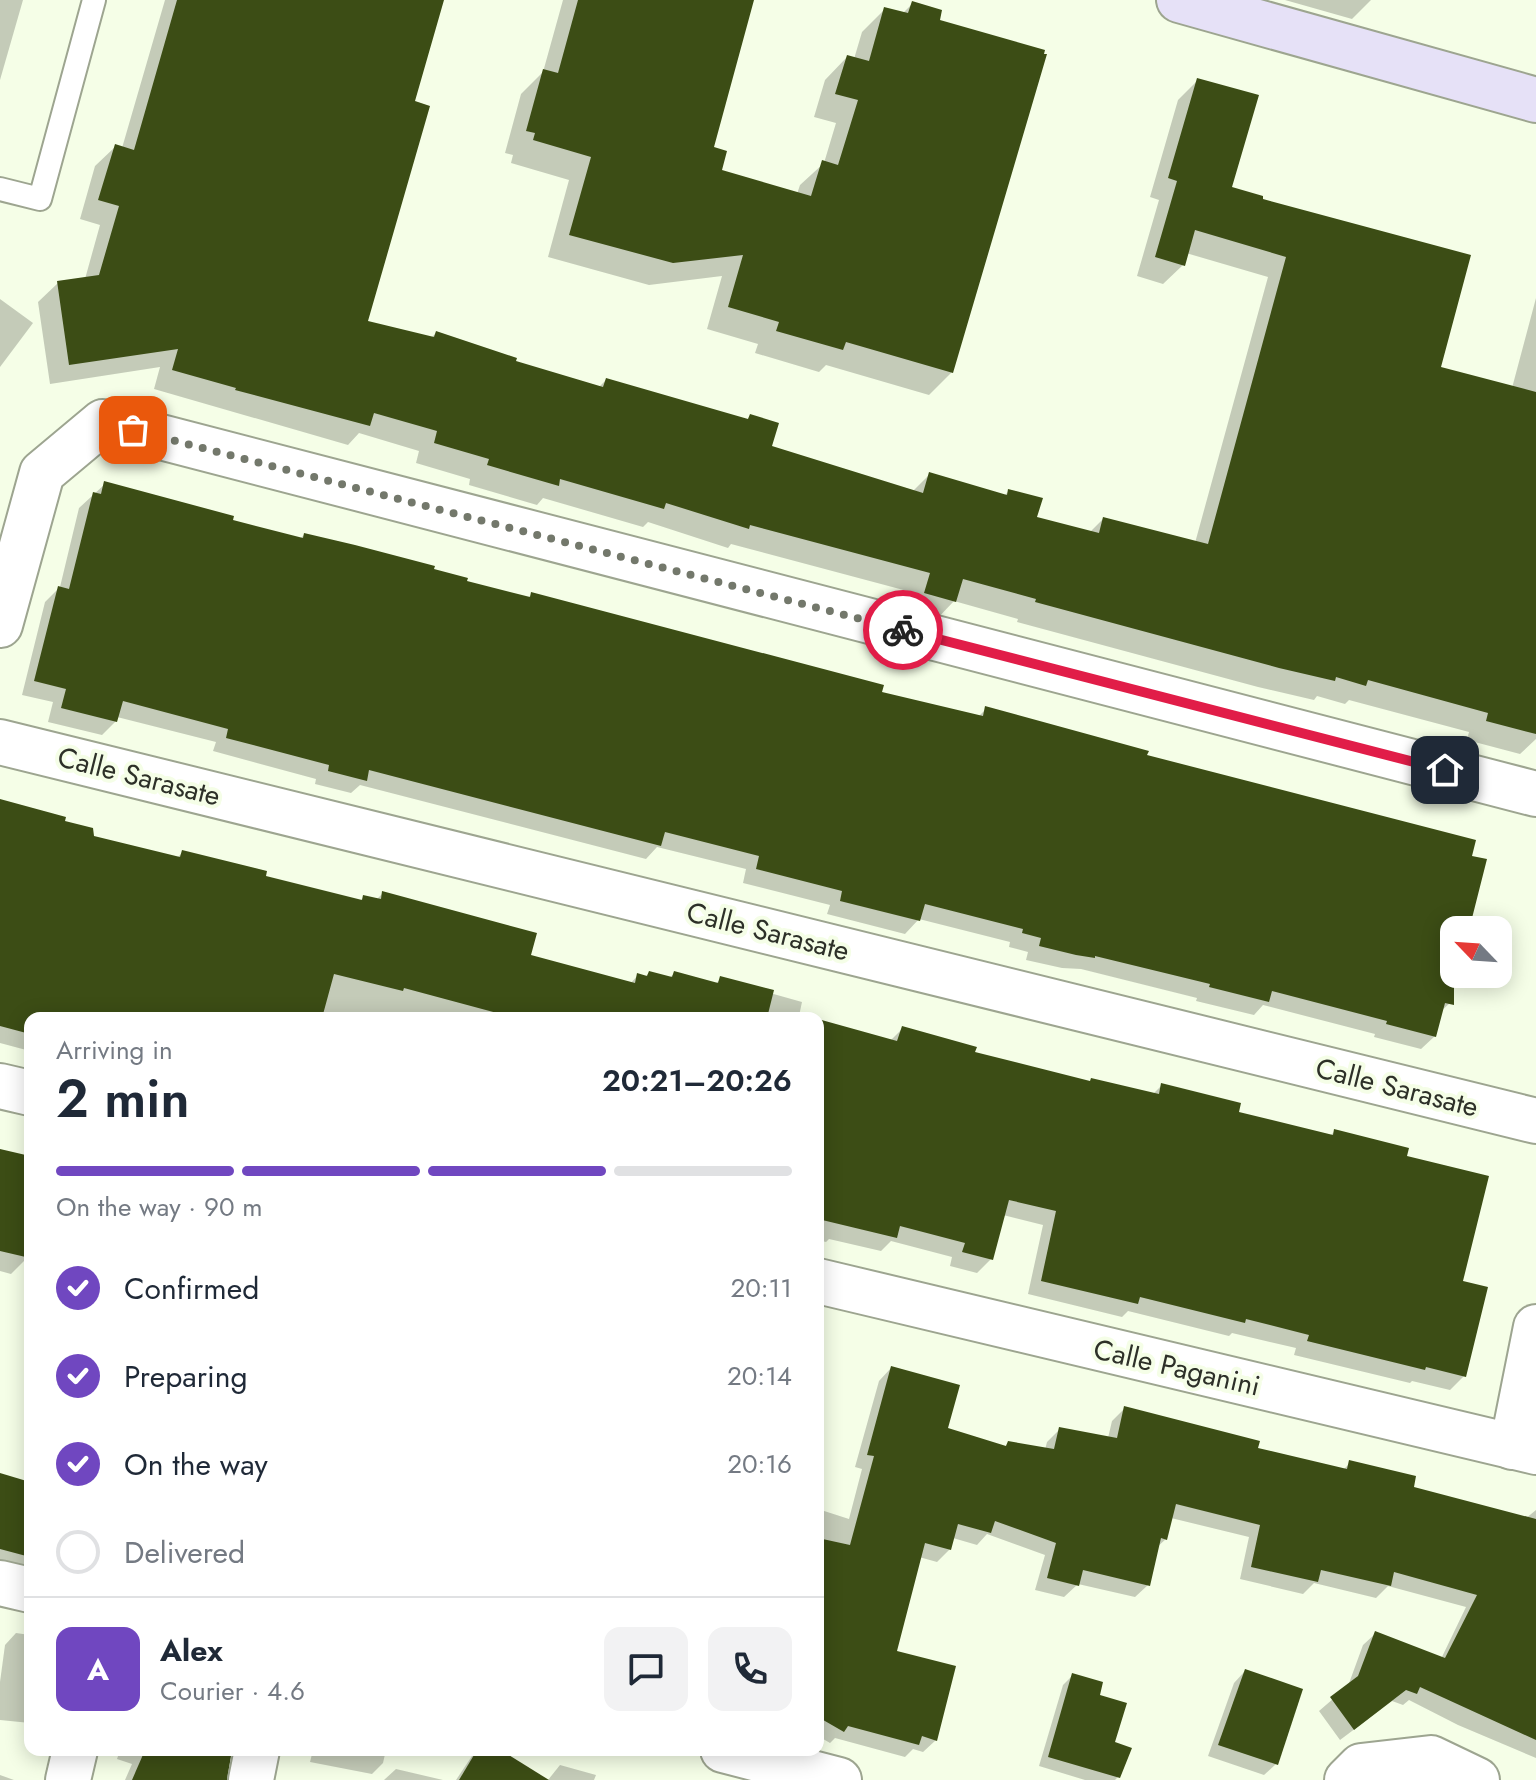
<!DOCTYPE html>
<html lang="en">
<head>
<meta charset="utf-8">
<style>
	:root { --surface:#fff; --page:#f2f2f3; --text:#1f2937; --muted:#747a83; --line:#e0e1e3; --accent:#7047c0 }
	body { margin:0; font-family:Jost,sans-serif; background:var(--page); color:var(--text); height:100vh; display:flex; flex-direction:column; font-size:30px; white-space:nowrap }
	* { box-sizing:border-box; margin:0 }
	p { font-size:26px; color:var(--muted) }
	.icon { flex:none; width:44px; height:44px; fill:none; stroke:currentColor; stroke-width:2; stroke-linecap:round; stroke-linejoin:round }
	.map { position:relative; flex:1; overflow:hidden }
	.sheet { position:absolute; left:24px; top:1012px; width:800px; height:744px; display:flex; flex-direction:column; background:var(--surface); border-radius:16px; box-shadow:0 4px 20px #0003 }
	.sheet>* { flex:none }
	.needle { width:52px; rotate:295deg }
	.fabs { position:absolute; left:1440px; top:916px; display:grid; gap:16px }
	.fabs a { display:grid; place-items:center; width:72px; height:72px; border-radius:16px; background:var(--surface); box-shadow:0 4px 20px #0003; font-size:40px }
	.pin { position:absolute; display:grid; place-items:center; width:68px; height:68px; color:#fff; margin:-34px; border-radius:16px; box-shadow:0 4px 12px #0006 }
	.courier { position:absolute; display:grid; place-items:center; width:80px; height:80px; margin:-40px; border:6px solid #e11d48; border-radius:50%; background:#fff; color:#222; box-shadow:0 2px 10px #0007 }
	.headline em { font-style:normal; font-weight:600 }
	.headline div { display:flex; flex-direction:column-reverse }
	.headline { display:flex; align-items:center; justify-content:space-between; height:136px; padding:0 32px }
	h1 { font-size:52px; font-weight:600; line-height:60px }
	.bar { display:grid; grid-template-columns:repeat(4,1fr); gap:12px 8px; align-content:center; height:96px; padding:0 32px }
	.bar i { height:10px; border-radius:6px; background:var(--line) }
	.bar .selected { background:var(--accent) }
	.bar p { grid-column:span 4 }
	.line { display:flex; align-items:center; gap:20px; padding:0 32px; border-top:2px solid var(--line) }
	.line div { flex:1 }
	.round { display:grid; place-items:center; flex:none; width:84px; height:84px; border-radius:16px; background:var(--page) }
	ol { padding:0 32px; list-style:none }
	li { display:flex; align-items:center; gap:24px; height:88px }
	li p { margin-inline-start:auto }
	li .icon { padding:8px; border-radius:50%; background:var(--accent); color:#fff; stroke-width:4 }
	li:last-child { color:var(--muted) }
	li i { width:44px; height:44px; border:4px solid var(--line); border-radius:50% }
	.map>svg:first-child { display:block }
	.shadow { fill:#0003 }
	.building { fill:#3c4d15 }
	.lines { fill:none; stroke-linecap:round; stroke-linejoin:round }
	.lane-casing { stroke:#9da590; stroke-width:26 }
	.street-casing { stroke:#9da590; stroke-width:48 }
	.secondary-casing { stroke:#9da590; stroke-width:48 }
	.lane { stroke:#fff; stroke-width:22 }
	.street { stroke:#fff; stroke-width:44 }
	.secondary { stroke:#e6e1f7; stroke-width:44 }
	.done { stroke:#73786b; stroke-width:8; stroke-dasharray:0 14.4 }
	.route { stroke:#e11d48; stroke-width:10 }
	.labels { text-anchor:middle; stroke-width:8; stroke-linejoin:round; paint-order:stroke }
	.street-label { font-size:28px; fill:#2d3028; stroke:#f5fee7 }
</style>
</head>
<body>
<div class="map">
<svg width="1536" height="1780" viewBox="0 0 1536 1780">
	<rect width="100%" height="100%" fill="#f5fee7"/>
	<g class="shadow">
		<polygon points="0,0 23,0 0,80"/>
		<polygon points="165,0 442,0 412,103 366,322 431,338 436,333 514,363 598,388 606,380 747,420 750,416 770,448 912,492 930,474 1004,496 1009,491 1035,518 1089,533 1103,519 1195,543 1268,277 1186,253 1183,265 1163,284 1137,276 1159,200 1150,197 1178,100 1198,80 1229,188 1438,368 1512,388 1536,298 1536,739 1520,754 1467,740 1469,732 1349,700 1345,704 1317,696 1314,700 1258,687 1017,622 1018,619 954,601 935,621 906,613 911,592 731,544 728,548 648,522 643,527 543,498 537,505 469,485 470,479 416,463 419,451 359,433 348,445 154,389 160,367 50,384 38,302 58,283 85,279 100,225 80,219 95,166 115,147 122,148"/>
		<polygon points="563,0 752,0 712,149 720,171 797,194 800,185 824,163 836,123 814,117 825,80 847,57 854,59 862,32 885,9 902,14 913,3 937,21 952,372 929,395 826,365 819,372 755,353 758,344 707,329 722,276 649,285 548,257 569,180 511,163 513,155 505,153 521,94 543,72"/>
		<polygon points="1285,0 1371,0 1352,19"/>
		<polygon points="0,299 33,323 0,367"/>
		<polygon points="105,484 231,522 300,539 304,535 432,570 465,583 527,599 532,594 880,693 978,717 986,709 1470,857 1467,930 1454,930 1454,974 1457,974 1450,1003 1440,1012 1435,1036 1421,1049 1374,1037 1375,1034 1263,1005 1254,1015 1196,1001 1197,998 1081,969 1062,968 1026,960 1028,952 1009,947 1010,942 919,919 905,934 827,914 830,905 743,883 746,869 657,847 646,859 360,785 351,793 315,784 316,779 213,751 216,742 117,717 116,721 102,735 48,722 53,702 22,695 45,602 60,587 79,508"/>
		<polygon points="0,802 63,822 92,837 177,858 182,853 264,877 359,902 364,897 376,900 383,893 529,957 630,984 638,975 645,977 649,973 669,978 675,973 715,984 721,979 802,1002 799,1016 807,1018 30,1018 30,1051 0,1043"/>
		<polygon points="818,1021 890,1041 902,1029 972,1053 1089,1083 1153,1094 1162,1085 1237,1114 1330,1136 1335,1131 1405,1157 1460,1283 1464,1376 1450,1390 1412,1381 1410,1383 1294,1355 1296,1348 1232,1333 1229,1336 1128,1311 1122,1317 1028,1294 1043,1225 1003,1215 991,1259 977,1273 950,1266 952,1257 891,1241 881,1251 829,1239 826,1242 818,1240"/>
		<polygon points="0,1151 30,1158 30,1247 28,1257 11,1274 0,1271"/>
		<polygon points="891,1368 945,1430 1004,1448 1008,1443 1045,1450 1047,1442 1060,1429 1108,1438 1112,1421 1125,1408 1256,1450 1343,1470 1350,1463 1411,1489 1525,1519 1536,1510 1536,1758 1458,1725 1409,1700 1403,1705 1392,1701 1340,1740 1319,1711 1348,1686 1363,1645 1376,1633 1441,1659 1466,1607 1388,1586 1376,1598 1314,1583 1303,1594 1240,1579 1249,1537 1171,1518 1166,1539 1156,1548 1148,1585 1135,1597 1078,1584 1064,1597 1035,1590 1045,1555 987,1534 977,1545 953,1538 950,1549 937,1562 919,1557 894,1652 936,1740 923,1752 913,1749 905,1757 835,1738 830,1743 818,1736 818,1509 849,1519 862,1469 855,1467 879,1381"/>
		<polygon points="0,1475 30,1484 30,1575 0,1566"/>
		<polygon points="16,1633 30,1635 30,1723 0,1720 0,1682 5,1645"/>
		<polygon points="1245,1671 1276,1764 1264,1775 1208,1756 1234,1683"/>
		<polygon points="1073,1675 1097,1696 1113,1743 1118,1777 1115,1780 1085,1780 1039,1766 1063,1685"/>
		<polygon points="120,1750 229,1750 219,1780 125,1780 132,1764 117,1759"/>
		<polygon points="313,1750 386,1750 383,1763 372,1774 310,1762"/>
		<polygon points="476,1750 497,1750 508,1780 456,1780"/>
		<polygon points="560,1765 596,1775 594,1780 548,1780"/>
		<polygon points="396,1769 443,1780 384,1780"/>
		<polygon points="0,1775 14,1780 0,1780"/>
	</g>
	<g class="building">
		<polygon points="177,0 444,0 415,101 430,106 368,321 434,337 436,331 517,358 516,361 603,387 606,378 748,419 750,414 779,423 772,446 923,493 929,472 1007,495 1008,489 1043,498 1037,517 1099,533 1103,517 1208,544 1286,257 1195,230 1185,266 1155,257 1177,181 1168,178 1197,78 1259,95 1232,187 1263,196 1263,199 1471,255 1441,367 1536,392 1536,734 1486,721 1488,713 1368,680 1366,686 1336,677 1335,681 1279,668 1035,602 1036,599 963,579 956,602 924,593 930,573 750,525 749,529 666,503 664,509 560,479 559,486 487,465 489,459 434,443 437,431 374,413 370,426 235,390 236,388 172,370 178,349 69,365 57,281 99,275 119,206 98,200 115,144 134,150"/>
		<polygon points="578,0 754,0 714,147 727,151 722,170 811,196 822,160 838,165 858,100 835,94 847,55 869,61 884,7 908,13 912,1 942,10 940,20 1045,50 1044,54 1047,54 953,373 846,342 843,350 776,331 779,322 728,307 743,255 673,263 569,235 591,157 533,140 535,133 526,131 543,69 558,73"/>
		<polygon points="104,481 234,516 233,520 303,538 304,533 355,545 435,566 434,569 468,578 467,581 530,597 531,592 884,685 882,692 983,716 985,706 1149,751 1147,755 1476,840 1472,856 1487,859 1469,930 1454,930 1454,1005 1445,1003 1436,1037 1386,1024 1387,1021 1272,991 1269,1002 1209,987 1210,984 1095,956 1095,958 1076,955 1039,946 1041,938 1022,933 1023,929 925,904 920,921 840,901 842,891 756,869 759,856 665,832 661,846 369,770 367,781 328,771 329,765 226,738 228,729 123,701 117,722 61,708 66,689 34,681 58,586 69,589 93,492 101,494"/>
		<polygon points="0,799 66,817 65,821 93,828 94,836 180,857 182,850 267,871 266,876 362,900 363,895 381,899 382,891 537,933 531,955 635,983 637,973 647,976 649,971 672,977 674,971 718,983 720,976 774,990 767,1018 516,1018 404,988 403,991 334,974 322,1018 30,1018 30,1034 0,1026"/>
		<polygon points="818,1019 897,1041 902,1026 977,1047 975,1052 1090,1081 1091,1078 1159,1094 1161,1083 1241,1103 1239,1112 1333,1135 1334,1129 1409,1148 1407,1156 1489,1176 1463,1281 1488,1287 1466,1377 1426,1367 1425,1370 1307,1341 1309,1335 1246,1319 1245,1323 1140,1297 1138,1304 1041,1281 1056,1211 1009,1200 993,1260 962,1252 965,1243 900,1226 897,1238 818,1219"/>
		<polygon points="0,1149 30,1156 30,1258 0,1251"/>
		<polygon points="891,1366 960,1385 948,1428 1006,1446 1008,1441 1054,1449 1059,1427 1117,1438 1124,1406 1260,1441 1258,1448 1347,1469 1349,1460 1416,1476 1414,1487 1536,1519 1536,1740 1420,1687 1417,1694 1406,1690 1354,1730 1330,1697 1358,1676 1375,1631 1445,1658 1477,1595 1394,1572 1391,1586 1321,1570 1318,1582 1251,1567 1260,1525 1176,1504 1167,1540 1161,1538 1150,1586 1083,1570 1079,1586 1047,1578 1056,1543 995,1521 991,1533 958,1524 951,1550 925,1543 897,1651 956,1666 937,1741 922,1736 919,1745 848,1726 844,1732 818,1717 818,1538 850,1545 874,1456 867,1455"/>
		<polygon points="0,1473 30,1482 30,1557 0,1549"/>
		<polygon points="1245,1669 1303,1689 1278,1765 1218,1745"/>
		<polygon points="1072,1673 1103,1682 1100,1695 1127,1703 1115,1742 1132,1748 1120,1778 1048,1757"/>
		<polygon points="145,1750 232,1750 227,1780 132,1780"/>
		<polygon points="477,1750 501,1750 549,1780 459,1780"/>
	</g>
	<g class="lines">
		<defs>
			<polyline id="lane" points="0,189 40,199 94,0"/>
			<g id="street">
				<polyline points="0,625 42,473 103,422 1536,794"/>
				<polyline points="0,742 1536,1121"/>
				<polyline points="0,1086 30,1093"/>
				<polyline points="818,1281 1536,1452"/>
				<polyline points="1512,1447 1536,1327"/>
				<polyline points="0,1583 30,1590"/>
				<polyline points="723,1750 839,1780"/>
				<polyline points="68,1780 75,1750"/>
				<polyline points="251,1780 257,1750"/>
				<polyline points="1347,1780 1361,1766 1431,1758 1477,1780"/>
			</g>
			<polyline id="secondary" points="1179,0 1536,100"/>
		</defs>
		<use href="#lane" class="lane-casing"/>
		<use href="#street" class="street-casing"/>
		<use href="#secondary" class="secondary-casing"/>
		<use href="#lane" class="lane"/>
		<use href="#street" class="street"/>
		<use href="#secondary" class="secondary"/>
	</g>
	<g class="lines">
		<polyline class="done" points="133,430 903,630"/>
		<polyline class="route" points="903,630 1445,770"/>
	</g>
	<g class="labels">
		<g class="street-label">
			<text transform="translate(139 776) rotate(14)" y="10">Calle Sarasate</text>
			<text transform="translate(768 931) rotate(14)" y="10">Calle Sarasate</text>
			<text transform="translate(1397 1087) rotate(14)" y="10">Calle Sarasate</text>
			<text transform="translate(1177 1367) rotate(13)" y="10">Calle Paganini</text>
		</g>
	</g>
</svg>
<div class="fabs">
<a><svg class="needle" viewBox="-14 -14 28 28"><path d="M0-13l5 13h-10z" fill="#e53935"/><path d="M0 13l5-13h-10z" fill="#747a83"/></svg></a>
</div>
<div class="pin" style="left:133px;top:430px;background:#ea580c"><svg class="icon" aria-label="bag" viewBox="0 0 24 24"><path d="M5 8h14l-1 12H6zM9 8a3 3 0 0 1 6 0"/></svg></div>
<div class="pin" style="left:1445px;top:770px;background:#1f2937"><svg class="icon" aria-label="home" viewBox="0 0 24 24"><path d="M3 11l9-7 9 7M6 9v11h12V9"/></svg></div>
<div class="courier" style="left:903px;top:630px"><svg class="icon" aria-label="bike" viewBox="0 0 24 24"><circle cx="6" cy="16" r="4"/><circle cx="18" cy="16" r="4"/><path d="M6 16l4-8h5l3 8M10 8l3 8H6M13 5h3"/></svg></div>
<section class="sheet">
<div class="headline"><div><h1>2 min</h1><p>Arriving in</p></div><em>20:21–20:26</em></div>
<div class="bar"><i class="selected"></i><i class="selected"></i><i class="selected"></i><i></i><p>On the way · 90 m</p></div>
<ol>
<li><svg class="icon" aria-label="check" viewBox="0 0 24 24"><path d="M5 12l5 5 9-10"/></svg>Confirmed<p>20:11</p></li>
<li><svg class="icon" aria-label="check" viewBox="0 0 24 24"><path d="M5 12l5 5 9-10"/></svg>Preparing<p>20:14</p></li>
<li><svg class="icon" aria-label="check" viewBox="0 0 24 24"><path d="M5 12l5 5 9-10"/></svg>On the way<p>20:16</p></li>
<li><i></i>Delivered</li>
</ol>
<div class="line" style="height:144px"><b class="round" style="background:var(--accent);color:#fff">A</b><div><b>Alex</b><p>Courier · 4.6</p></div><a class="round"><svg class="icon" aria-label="chat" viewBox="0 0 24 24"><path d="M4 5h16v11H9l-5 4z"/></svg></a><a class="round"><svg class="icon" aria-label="phone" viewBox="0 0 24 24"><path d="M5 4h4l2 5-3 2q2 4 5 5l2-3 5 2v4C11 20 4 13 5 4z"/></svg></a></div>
</section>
</div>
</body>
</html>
